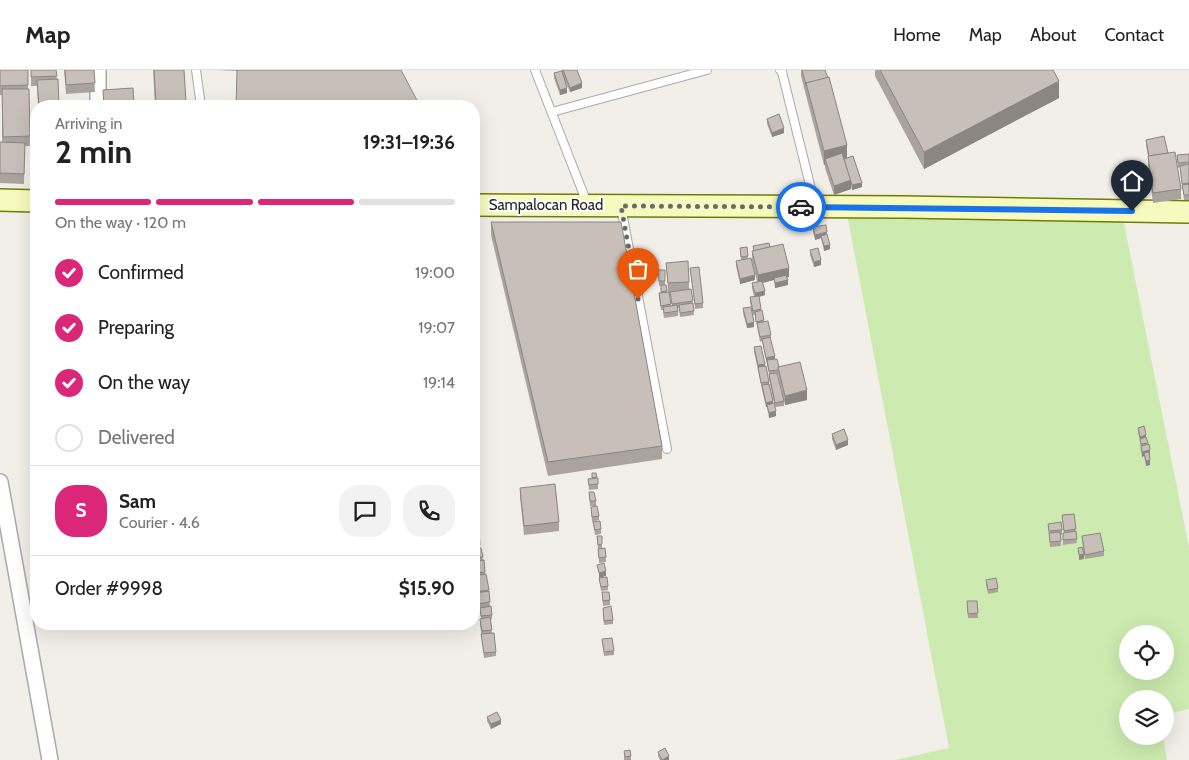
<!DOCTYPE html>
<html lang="en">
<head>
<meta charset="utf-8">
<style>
	:root { --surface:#fff; --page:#f2f2f2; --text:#222; --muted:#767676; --line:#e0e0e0; --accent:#db2777 }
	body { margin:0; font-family:Cabin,sans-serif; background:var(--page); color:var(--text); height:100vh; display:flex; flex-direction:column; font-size:19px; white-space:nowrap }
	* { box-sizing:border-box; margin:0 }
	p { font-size:16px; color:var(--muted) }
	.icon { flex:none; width:28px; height:28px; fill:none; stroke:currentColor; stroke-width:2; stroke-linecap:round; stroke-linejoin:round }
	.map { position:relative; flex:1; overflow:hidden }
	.sheet { position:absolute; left:30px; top:30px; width:450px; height:530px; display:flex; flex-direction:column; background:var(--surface); border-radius:20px; box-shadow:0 5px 20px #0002 }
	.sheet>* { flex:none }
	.buttons { position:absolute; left:1119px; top:555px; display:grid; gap:10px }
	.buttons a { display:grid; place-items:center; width:55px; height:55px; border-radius:50%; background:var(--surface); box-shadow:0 5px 20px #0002; font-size:25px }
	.pin { position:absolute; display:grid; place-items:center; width:42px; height:42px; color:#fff; margin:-51px -21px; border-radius:50% 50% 50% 0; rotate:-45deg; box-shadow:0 0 5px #0007 }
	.pin .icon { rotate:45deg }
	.courier { position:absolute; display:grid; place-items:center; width:50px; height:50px; margin:-25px; border:4px solid #1a73e8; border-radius:50%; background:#fff; color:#222; box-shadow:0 1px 6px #0007 }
	.head em { font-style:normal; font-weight:700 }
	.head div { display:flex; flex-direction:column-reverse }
	.head { display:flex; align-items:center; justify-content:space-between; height:85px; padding:0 25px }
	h1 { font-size:32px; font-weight:700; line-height:38px }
	.bar { display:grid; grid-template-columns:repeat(4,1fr); gap:8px 5px; align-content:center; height:60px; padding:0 25px }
	.bar i { height:6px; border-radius:4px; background:var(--line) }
	.bar .selected { background:var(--accent) }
	.bar p { grid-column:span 4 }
	.line { display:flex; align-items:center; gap:12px; padding:0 25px; border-top:1px solid var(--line) }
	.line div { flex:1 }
	.round { display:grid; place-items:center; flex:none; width:52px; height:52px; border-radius:20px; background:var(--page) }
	ol { padding:0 25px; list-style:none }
	li { display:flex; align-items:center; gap:15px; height:55px }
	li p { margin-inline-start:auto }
	li .icon { padding:5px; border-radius:50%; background:var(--accent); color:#fff; stroke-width:4 }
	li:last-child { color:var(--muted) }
	li i { width:28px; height:28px; border:2px solid var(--line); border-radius:50% }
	header { display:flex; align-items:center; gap:30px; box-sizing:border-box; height:70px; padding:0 25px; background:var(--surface); border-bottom:1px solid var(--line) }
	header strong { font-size:24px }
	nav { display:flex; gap:28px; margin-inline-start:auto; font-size:18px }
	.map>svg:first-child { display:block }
	.grass { fill:#cdebb0; fill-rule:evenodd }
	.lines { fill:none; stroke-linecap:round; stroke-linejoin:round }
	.lane-casing { stroke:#a9a9a9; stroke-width:10 }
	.street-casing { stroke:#a9a9a9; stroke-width:18 }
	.secondary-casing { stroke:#707d05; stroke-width:24 }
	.lane { stroke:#fff; stroke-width:8 }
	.street { stroke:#fff; stroke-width:15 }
	.secondary { stroke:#f7fabf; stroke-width:21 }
	.wall { fill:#aba49e; fill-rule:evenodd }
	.shaded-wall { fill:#8b8681 }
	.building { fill:#c7bfb8; stroke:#8b8681 }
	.done { stroke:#6b6a68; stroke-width:5; stroke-dasharray:0 9 }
	.route { stroke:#1a73e8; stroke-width:6 }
	.labels { text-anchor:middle; stroke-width:4; stroke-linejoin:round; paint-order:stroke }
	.street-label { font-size:15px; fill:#222; stroke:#fff }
</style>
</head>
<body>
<header>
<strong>Map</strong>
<nav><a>Home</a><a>Map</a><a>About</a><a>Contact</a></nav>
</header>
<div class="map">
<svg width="1189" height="690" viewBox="0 0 1189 690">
	<rect width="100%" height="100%" fill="#f2efe9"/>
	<path class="grass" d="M 846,139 L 1122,143 L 1189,477 L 1189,639 L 1165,645 L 1165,629 L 1128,629 L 1128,666 L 1163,666 L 1167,690 L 895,690 L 949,678 ZM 1128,564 L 1165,564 L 1165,601 L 1128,601 Z"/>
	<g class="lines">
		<defs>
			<g id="lane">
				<polyline points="196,0 201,36"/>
				<polyline points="535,0 587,133"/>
				<polyline points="780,0 782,2 815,135"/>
				<polyline points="552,42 707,0"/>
				<polyline points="621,137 667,379"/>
			</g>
			<g id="street">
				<polyline points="98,0 98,36"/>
				<polyline points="0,412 50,690"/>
			</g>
			<g id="secondary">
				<polyline points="0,130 36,131"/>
				<polyline points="474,135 904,137 1189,142"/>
			</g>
		</defs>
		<use href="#lane" class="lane-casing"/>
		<use href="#street" class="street-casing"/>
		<use href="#secondary" class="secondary-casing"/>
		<use href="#lane" class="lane"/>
		<use href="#street" class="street"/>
		<use href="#secondary" class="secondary"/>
	</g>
	<g class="wall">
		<polygon points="0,0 28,0 28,19 29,19 30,76 25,76 24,114 0,113 0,72 2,72 2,25 0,25"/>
		<polygon points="31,0 56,0 59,36 38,36 37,16 31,16"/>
		<polygon points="64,0 94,0 95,22 66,24"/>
		<polygon points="153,0 184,0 186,36 155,36"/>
		<polygon points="216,0 401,0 237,1"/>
		<polygon points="561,0 577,0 582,18 570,22 565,11 567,23 560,25 554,8 554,3 561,1"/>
		<polygon points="801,0 825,0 847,88 862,117 852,120 851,116 851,119 834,125 825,98 825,95 824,95 801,6"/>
		<polygon points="875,0 1053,0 1059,28 924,99 875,6"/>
		<polygon points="767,49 784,63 772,67 767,54"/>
		<polygon points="32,50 36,50 36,90 33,90"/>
		<polygon points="1146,70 1168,83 1181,119 1181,129 1153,133 1148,95 1148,86 1146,75"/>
		<polygon points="1189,84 1189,130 1184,130 1180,97 1178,98 1177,85"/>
		<polygon points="491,152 662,376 662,389 548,406 491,165"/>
		<polygon points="813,157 827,164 830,179 824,181 821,168 815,170 813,162"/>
		<polygon points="753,176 770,177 789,207 787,207 788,215 775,218 774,210 762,213 765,225 759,227 761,241 762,240 764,252 771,265 771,270 775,289 779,297 807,330 785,335 778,304 777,304 784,331 784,336 775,337 769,309 769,304 762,271 760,272 755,245 753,245 750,232 750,227 754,227 752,218 752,213 757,212 752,190 752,181 753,181"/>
		<polygon points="747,177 748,189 755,210 740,214 736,196 736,191 741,190 740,178"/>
		<polygon points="810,180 821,195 814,197 810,185"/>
		<path d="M 666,193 L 689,212 L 689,219 L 691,219 L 694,245 L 680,247 L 679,238 L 678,238 L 678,246 L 664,248 L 663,240 L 661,240 L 659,228 L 659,223 L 661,223 L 661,216 L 659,216 L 658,200 L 665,200 L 665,215 L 666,215 L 667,222 L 668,222 ZM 669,222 L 670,222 L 672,236 L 671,236 Z"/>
		<polygon points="690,198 703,233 703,238 695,239"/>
		<polygon points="743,238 754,257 747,258 743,243"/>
		<polygon points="754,277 765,296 769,312 776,346 769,348 767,337 766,337 762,320 758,300 754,282"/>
		<polygon points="1138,358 1146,367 1150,385 1149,385 1150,395 1146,396 1144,386 1142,387 1141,381 1140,371 1138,362"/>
		<polygon points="832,364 848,375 836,380 832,369"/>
		<polygon points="592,403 596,403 597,408 598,408 598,419 589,420 588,409 592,408"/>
		<polygon points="520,418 559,452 559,461 524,465 520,427"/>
		<polygon points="589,422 596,431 596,436 590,436"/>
		<polygon points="591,437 599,446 599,450 592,452"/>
		<polygon points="474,441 476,441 477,451 479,459 480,478 483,490 484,490 485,504 486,504 490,536 492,545 492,549 490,550 492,563 496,582 496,586 484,588 480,554 480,549 481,549 480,538 477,538 474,517 474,506 476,505 474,481"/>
		<polygon points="1074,444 1077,473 1063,475 1063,463 1064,462 1062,445"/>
		<polygon points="593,452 601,459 601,464 595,465"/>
		<polygon points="1048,454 1062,460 1062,465 1060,465 1061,476 1050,477"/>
		<polygon points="597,466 602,474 602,478 606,487 606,492 599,493"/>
		<polygon points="1082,466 1104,481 1104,486 1085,489 1082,471"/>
		<polygon points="599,508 608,516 608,520 601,521"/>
		<polygon points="986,510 998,518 998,522 988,524 986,514"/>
		<polygon points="602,522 610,530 610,535 603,536"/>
		<polygon points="967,531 977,531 978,548 968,548"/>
		<polygon points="603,538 613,550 613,554 604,555"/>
		<polygon points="602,569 614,581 614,585 604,586"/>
		<polygon points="487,647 501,654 491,659 487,651"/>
		<polygon points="624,681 631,686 631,690 624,690"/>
		<polygon points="658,682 669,690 660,690 658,686"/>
	</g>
	<g class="shaded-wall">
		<polygon points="1059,11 1059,28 924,99 924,82"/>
		<polygon points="582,13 582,18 570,22 570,18"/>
		<polygon points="567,18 567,23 560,25 560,20"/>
		<polygon points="784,58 784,63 772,67 772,63"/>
		<polygon points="847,75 847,89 825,89 825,95 824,95 824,81"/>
		<polygon points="851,110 851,119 834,125 834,116"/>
		<polygon points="862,113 862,117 852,120 852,115"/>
		<polygon points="827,162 827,167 821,166 821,168 815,170 815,165"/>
		<polygon points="830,175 830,179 824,181 824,176"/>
		<polygon points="821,190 821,195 814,197 814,192"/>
		<polygon points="789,198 789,207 774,210 774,208 774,210 758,214 758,205"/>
		<polygon points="755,205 755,210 740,214 740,209"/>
		<polygon points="788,210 788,215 775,218 775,213"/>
		<polygon points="765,221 765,225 755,228 755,223"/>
		<polygon points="754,252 754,257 747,258 747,254"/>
		<polygon points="775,286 775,291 767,290 766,293 766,288"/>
		<polygon points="765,294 765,298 758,297 758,300 758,295"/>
		<polygon points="807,320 807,330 785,335 785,326"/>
		<polygon points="773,331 773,336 767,335 767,337 766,337 766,333"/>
		<polygon points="776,341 776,346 769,348 769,343"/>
		<polygon points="1146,365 1146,370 1140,369 1140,371 1140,367"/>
		<polygon points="848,370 848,375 836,380 836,375"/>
		<polygon points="1150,380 1150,385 1145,386 1144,383 1144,386 1142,387 1142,382"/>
		<polygon points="1150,390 1150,395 1146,396 1146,391"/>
		<polygon points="1084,484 1084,489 1079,490 1079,485"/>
		<polygon points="606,501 606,506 599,508 599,503"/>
		<polygon points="501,650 501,654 491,659 491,654"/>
		<polygon points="669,686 669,690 662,690"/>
	</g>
	<g class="building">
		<polygon points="0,0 28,0 28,15 0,16"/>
		<polygon points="31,0 56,0 57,6 31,7"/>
		<polygon points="65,0 94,0 95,13 66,15"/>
		<polygon points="154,0 184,0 186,32 156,34"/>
		<polygon points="237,0 401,0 420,36 236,36"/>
		<polygon points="563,0 577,0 582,13 570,18"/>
		<polygon points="802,0 825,0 828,8 806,13 806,15"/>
		<polygon points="880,0 1053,0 1059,11 924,82"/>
		<polygon points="562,1 567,18 560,20 554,3"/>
		<polygon points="829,7 847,75 824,81 806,13"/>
		<polygon points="58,9 59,36 39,36 37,10"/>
		<polygon points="133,18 134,36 104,36 103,20"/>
		<polygon points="2,19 29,19 30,66 3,67"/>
		<rect x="156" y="35" width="25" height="1"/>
		<polygon points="779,44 784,58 772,63 767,49"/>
		<polygon points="32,50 36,50 36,80 33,80"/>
		<polygon points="1164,66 1168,83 1149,86 1146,70"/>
		<polygon points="0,72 25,73 24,104 0,103"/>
		<polygon points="1175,82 1181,119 1153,123 1148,86"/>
		<polygon points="842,83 851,110 834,116 825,89"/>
		<polygon points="1189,84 1189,92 1178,93 1177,85"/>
		<polygon points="853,86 862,113 852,115 844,89"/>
		<polygon points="1189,94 1189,113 1182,114 1180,96"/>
		<polygon points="1189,114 1189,125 1184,125 1182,115"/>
		<polygon points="491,152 621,152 662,376 548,392"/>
		<polygon points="826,155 827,162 815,165 813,157"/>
		<polygon points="827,164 830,175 824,176 821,166"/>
		<polygon points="769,173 770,177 754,181 753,176"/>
		<polygon points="783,174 789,198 758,205 752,181"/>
		<polygon points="747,177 748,186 741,187 740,178"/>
		<polygon points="818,178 821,190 814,192 810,180"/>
		<polygon points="751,188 755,205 740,209 736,191"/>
		<polygon points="688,191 689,212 668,213 666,193"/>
		<polygon points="699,197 703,233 695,234 690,198"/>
		<polygon points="658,200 665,200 665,211 659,211"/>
		<polygon points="786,205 788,210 775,213 774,208"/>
		<polygon points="762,211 765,221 755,223 752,213"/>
		<polygon points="661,215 666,215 667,221 661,222"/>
		<polygon points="691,219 693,231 672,234 670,222"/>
		<polygon points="669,222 671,234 661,236 659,223"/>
		<polygon points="759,226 761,239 753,241 750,227"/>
		<polygon points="693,233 694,241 680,243 679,235"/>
		<polygon points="677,235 678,241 664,243 663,237"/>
		<polygon points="751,237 754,252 747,254 743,238"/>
		<polygon points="762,240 764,250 756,252 755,242"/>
		<polygon points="768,251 771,265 760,267 757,253"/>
		<polygon points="770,267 775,286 766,288 762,269"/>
		<polygon points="761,276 765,294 758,295 754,277"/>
		<polygon points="777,289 779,297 778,300 769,301 767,290"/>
		<polygon points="800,292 807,320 785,326 778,297"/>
		<polygon points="766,296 769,312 761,313 758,297"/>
		<polygon points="777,303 784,331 775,333 769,304"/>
		<polygon points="769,314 773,331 766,333 762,315"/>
		<polygon points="774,333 776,341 769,343 767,335"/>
		<polygon points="1144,356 1146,365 1140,367 1138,358"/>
		<polygon points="844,359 848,370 836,375 832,364"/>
		<polygon points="1146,367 1148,373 1141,374 1140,369"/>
		<polygon points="1149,374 1150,380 1142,382 1141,376"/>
		<polygon points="1149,382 1150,390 1146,391 1144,383"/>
		<polygon points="592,403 596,403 597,407 592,408"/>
		<polygon points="598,408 598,414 589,415 588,409"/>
		<polygon points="555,414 559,452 524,456 520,418"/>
		<polygon points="589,422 594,422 596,431 590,431"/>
		<polygon points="597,436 599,446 592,447 591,437"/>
		<polygon points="474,441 476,441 477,449 474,449"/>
		<polygon points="1074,444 1076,459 1064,461 1062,445"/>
		<polygon points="474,451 478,451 479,459 474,460"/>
		<polygon points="600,451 601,459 595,460 593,452"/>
		<polygon points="1061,452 1062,460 1049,461 1048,454"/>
		<polygon points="479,461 480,475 474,476 474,462"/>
		<polygon points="1076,461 1077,469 1063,470 1063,463"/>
		<polygon points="1060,462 1061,471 1050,472 1049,463"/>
		<polygon points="1100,463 1104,481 1085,485 1082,466"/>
		<polygon points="597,466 602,466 602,474 598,475"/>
		<polygon points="1082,477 1084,484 1079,485 1078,478"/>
		<polygon points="474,478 481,478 483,487 476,488"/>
		<polygon points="605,478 606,487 599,488 598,479"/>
		<polygon points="484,490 485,502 476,503 475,491"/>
		<polygon points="604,493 606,501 599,503 597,495"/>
		<polygon points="486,504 489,520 475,522 474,512 474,506"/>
		<polygon points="607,507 608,516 601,517 599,508"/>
		<polygon points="996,508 998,518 988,520 986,510"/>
		<polygon points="489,521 490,532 477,534 476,523"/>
		<polygon points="602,522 609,522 610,530 603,531"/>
		<polygon points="967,531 977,531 978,543 968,544"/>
		<polygon points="491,536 492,545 481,546 480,538"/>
		<polygon points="611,536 613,550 604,551 603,538"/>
		<polygon points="490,547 492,560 482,561 480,549"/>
		<polygon points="494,563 496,582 484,583 481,564"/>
		<polygon points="612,568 614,581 604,582 602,569"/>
		<polygon points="497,642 501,650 491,654 487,647"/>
		<polygon points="665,678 669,686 662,690 658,682"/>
		<polygon points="630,680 631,686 625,687 624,681"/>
	</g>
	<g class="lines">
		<polyline class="done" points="638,229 621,136 801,137"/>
		<polyline class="route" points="801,137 1132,141"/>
	</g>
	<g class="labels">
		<g class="street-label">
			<text x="546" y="140">Sampalocan Road</text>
		</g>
	</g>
</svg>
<div class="buttons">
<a><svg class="icon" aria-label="locate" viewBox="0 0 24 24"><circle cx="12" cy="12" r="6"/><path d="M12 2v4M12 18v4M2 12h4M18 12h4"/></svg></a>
<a><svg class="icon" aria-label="layers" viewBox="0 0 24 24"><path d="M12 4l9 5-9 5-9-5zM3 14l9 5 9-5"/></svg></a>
</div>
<div class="pin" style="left:638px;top:229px;background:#ea580c"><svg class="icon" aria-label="bag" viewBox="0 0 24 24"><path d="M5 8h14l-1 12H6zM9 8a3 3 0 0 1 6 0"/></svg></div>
<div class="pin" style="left:1132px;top:141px;background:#1f2937"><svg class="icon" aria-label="home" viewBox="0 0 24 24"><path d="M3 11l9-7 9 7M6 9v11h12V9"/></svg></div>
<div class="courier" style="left:801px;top:137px"><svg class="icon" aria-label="car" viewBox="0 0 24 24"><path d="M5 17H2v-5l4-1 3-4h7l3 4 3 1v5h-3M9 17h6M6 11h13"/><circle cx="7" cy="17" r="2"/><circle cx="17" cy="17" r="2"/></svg></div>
<section class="sheet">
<div class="head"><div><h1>2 min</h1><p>Arriving in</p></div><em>19:31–19:36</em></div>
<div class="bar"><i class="selected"></i><i class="selected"></i><i class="selected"></i><i></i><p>On the way · 120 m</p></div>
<ol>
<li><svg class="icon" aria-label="check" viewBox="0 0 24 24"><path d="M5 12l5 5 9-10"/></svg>Confirmed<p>19:00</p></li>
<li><svg class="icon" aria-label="check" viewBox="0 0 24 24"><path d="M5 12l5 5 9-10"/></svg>Preparing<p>19:07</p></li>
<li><svg class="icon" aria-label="check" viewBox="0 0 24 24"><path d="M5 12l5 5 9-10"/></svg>On the way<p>19:14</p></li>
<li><i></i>Delivered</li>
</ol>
<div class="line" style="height:90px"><b class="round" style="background:var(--accent);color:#fff">S</b><div><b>Sam</b><p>Courier · 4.6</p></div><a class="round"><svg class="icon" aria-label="chat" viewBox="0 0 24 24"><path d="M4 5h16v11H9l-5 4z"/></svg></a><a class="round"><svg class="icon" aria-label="phone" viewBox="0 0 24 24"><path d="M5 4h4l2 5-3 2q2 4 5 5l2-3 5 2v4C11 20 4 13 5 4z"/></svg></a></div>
<div class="line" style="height:65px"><div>Order #9998</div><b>$15.90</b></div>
</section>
</div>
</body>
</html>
